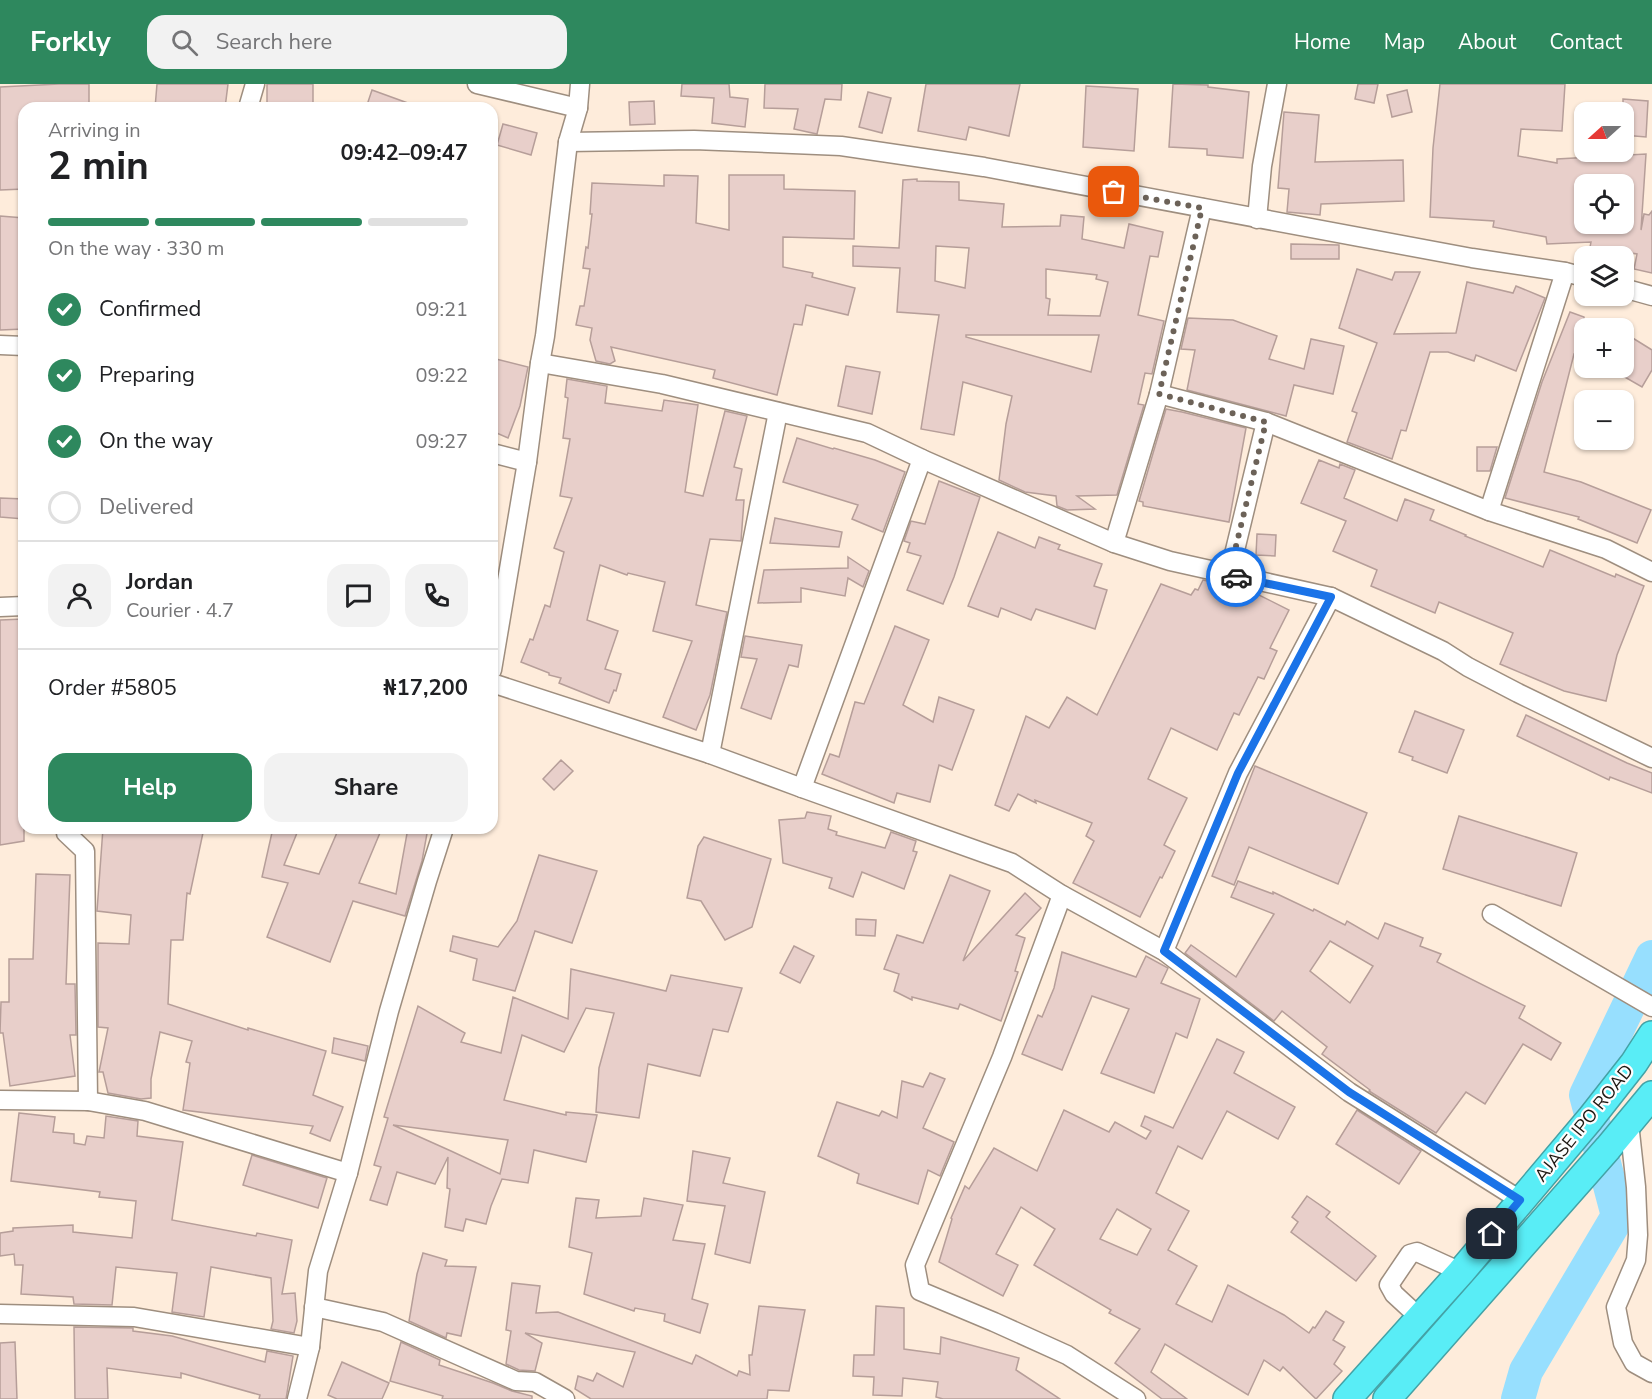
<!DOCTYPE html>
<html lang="en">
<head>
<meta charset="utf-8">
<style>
	:root { --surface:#fff; --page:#f2f2f2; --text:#202124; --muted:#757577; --line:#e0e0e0; --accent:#2e885e }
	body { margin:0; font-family:"Nunito Sans",sans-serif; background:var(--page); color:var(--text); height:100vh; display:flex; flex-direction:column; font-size:22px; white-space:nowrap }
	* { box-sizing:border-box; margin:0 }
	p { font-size:20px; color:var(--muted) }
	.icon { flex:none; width:33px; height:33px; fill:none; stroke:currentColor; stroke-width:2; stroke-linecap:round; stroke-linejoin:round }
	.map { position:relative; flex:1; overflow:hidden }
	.drawer { position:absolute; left:18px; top:18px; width:480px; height:732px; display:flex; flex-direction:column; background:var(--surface); border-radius:18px; box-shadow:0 2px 4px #0004 }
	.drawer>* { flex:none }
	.needle { width:39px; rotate:249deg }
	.buttons { position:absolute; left:1574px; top:18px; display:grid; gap:12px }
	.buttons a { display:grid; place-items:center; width:60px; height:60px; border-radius:12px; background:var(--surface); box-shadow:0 2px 4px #0004; font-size:30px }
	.pin { position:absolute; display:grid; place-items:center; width:51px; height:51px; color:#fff; margin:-26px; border-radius:12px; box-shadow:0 3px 9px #0006 }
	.courier { position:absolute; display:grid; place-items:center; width:60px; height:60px; margin:-30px; border:4px solid #1a73e8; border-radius:50%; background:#fff; color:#222; box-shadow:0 2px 8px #0007 }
	.overview em { font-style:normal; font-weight:700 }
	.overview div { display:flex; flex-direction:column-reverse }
	.overview { display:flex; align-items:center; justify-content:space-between; height:102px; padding:0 30px }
	h1 { font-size:39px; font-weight:700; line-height:45px }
	.bar { display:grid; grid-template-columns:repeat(4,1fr); gap:9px 6px; align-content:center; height:72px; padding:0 30px }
	.bar i { height:8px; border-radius:4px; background:var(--line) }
	.bar .selected { background:var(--accent) }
	.bar p { grid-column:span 4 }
	.line { display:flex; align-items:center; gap:15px; padding:0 30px; border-top:2px solid var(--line) }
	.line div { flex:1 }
	.round { display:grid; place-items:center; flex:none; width:63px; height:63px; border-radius:18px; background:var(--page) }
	ol { padding:0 30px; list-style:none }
	li { display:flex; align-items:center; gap:18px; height:66px }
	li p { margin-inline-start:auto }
	li .icon { padding:6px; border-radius:50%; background:var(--accent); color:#fff; stroke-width:4 }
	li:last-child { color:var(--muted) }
	li i { width:33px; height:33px; border:3px solid var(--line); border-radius:50% }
	.action { display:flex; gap:12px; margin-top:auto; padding:12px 30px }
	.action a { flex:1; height:69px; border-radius:18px; background:var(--accent); color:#fff; font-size:24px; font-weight:700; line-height:69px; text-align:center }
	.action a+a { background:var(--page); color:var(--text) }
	header { display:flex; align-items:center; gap:36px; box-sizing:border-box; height:84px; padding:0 30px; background:var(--accent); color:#fff }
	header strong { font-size:28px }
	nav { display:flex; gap:33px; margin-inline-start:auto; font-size:21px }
	.search { width:420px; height:54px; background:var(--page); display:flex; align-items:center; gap:15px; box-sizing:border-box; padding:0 21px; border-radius:18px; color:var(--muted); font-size:22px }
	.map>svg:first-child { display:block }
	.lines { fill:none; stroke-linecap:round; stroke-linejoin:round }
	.river { stroke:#97dffe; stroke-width:34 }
	.building { fill:#e8cfca; stroke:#b69e99; stroke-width:1.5; fill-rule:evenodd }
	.minor-casing { stroke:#9e8e7f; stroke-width:21 }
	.highway-casing { stroke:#44a2a6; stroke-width:30 }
	.minor { stroke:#fff; stroke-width:18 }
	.highway { stroke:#59edf6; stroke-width:27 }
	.done { stroke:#6c6258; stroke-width:6; stroke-dasharray:0 10.8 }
	.route { stroke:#1a73e8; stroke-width:8 }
	.labels { text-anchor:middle; stroke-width:4.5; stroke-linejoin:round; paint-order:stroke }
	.street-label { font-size:18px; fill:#1d1711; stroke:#fdfdfd }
</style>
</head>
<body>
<header>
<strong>Forkly</strong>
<div class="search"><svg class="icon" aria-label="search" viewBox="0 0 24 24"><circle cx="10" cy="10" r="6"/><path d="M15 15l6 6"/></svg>Search here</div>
<nav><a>Home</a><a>Map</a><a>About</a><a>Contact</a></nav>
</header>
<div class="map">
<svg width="1652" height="1315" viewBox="0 0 1652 1315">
	<rect width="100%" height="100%" fill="#feecdb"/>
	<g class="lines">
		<polyline class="river" points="1518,1315 1526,1287 1618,1132 1586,1011 1652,873"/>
	</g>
	<g class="building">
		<polygon points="59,0 89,0 89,24 24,24 24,105 0,106 0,3"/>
		<polygon points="157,0 228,0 225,24 155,24"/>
		<rect x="267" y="0" width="46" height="24"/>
		<polygon points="682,0 729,0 730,13 748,15 745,43 712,39 714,14 681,12"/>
		<polygon points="765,0 842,0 841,16 825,15 817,50 794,45 798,25 764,24"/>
		<polygon points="926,0 1020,0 1009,52 969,43 966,56 918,47"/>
		<polygon points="1173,0 1208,1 1208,3 1249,8 1243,74 1207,71 1207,65 1169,63"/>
		<polygon points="1358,0 1378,0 1374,19 1355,15"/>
		<path d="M 1440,0 L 1565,0 L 1562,47 L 1521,45 L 1518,72 L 1557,79 L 1557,75 L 1646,70 L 1641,146 L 1644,130 L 1649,131 L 1652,127 L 1652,189 L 1634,185 L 1637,170 L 1590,163 L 1591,158 L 1547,160 L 1546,153 L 1493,143 L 1494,137 L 1430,133 L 1433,64 ZM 1584,100 L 1623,100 L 1623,140 L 1584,140 Z"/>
		<polygon points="1086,2 1138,5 1134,67 1083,63"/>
		<polygon points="372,6 416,22 415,24 366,24"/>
		<polygon points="1407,6 1412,28 1392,33 1387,11"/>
		<polygon points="868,8 891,14 882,49 859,43"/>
		<polygon points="1623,15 1648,17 1646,53 1623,51"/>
		<polygon points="654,17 655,40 630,41 629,18"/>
		<polygon points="1284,28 1319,31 1315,78 1403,76 1404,117 1321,120 1320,131 1287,128 1289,105 1278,104"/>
		<polygon points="503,40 537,49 531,71 497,61"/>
		<polygon points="664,91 698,92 696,139 729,146 729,91 784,91 784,105 855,107 854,155 783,153 783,183 813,189 812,193 855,204 848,231 806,221 802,241 794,240 777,311 713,294 715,286 611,263 615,277 610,280 596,277 590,256 592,244 576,241 580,222 584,222 590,185 583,184 586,163 588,164 592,130 590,130 592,99 664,102"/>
		<path d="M 917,95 L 917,97 L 959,98 L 959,116 L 1004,120 L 1002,143 L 1060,142 L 1061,131 L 1084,133 L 1082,155 L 1124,164 L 1129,140 L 1163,148 L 1158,173 L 1150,172 L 1138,231 L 1164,237 L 1152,290 L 1145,289 L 1138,320 L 1144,321 L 1117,411 L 1077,412 L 1095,425 L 1067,426 L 1057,422 L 1056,412 L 1025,408 L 999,396 L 1006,340 L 1012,312 L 963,298 L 954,351 L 921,345 L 939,231 L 897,228 L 900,184 L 853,182 L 853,162 L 899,164 L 903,96 ZM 936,162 L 969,164 L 965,204 L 935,197 ZM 1046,185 L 1097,191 L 1096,195 L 1108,198 L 1100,232 L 1048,231 L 1050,215 L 1046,214 ZM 966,251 L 1099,251 L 1091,288 L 966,253 Z"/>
		<polygon points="0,132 24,134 24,245 0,246"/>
		<polygon points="1291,160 1339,161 1339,175 1291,175"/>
		<polygon points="1357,185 1392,196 1395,188 1420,188 1394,250 1456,249 1467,198 1513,209 1516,202 1545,214 1516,287 1476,271 1474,277 1448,268 1430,268 1406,347 1401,346 1392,375 1347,358 1357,329 1352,327 1377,259 1339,244"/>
		<polygon points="1570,228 1584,233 1584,274 1574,270 1544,388 1581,398 1651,426 1637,459 1578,435 1579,433 1505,414 1542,298"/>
		<polygon points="1188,234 1233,236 1277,252 1269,275 1304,285 1311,255 1344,262 1333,310 1294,301 1286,332 1187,306 1195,266 1181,265"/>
		<polygon points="1623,248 1652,266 1652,286 1642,303 1623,292"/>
		<polygon points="492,274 528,283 520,322 508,354 492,347"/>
		<polygon points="846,282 880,288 872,330 838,322"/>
		<polygon points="567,295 607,302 605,319 662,327 664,316 698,321 685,408 703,412 725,327 747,332 734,383 742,385 736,416 744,416 741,457 710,455 696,521 727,528 710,611 696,646 663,633 692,557 653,547 665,498 628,489 627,491 600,481 587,536 618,547 605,585 621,590 616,607 614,606 609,619 559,599 561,594 549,591 549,589 521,578 530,555 533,556 545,521 550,523 564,468 554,464 572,414 560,412 570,355 563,354 568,314 565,313"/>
		<polygon points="1166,325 1182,328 1246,344 1229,438 1143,422 1143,418 1139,417"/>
		<polygon points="797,354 833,365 834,364 875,376 905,388 883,448 852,435 858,421 783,398"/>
		<polygon points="1477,363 1497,363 1490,387 1477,387"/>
		<polygon points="1319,376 1339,384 1340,380 1355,386 1344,414 1397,437 1405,415 1434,426 1430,436 1466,451 1465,452 1543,483 1550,466 1615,493 1616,490 1644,502 1617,571 1606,617 1564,607 1500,580 1513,549 1439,518 1435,529 1371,502 1377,486 1333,467 1346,437 1301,419"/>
		<polygon points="939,397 980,413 954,493 943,520 907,506 921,472 907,468 910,459 904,457 911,437 925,440"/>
		<polygon points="0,414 24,415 24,435 0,433"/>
		<polygon points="775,434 842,448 839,463 770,459"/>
		<polygon points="998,448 1035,464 1039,453 1060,461 1058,465 1102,480 1094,502 1107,506 1095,545 1036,525 1031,536 1001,524 998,533 968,522"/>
		<polygon points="1257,450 1276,451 1275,472 1256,471"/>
		<polygon points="848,473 869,487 863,503 848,494 845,512 801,504 801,518 758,519 764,486 848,484"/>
		<polygon points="1203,496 1251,507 1289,526 1270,564 1277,567 1264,595 1258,593 1239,631 1234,629 1217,666 1171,644 1148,695 1187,714 1164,761 1175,767 1162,794 1160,793 1140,833 1073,799 1094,757 1086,752 1092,739 1035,716 1036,719 1018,710 1009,727 995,721 1026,632 1049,644 1067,613 1097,631 1161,500 1191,511 1195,505 1198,506"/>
		<polygon points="24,535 24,757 0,761 0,536"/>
		<polygon points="895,542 929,556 903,621 933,638 939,613 974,626 952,686 939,681 930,718 897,709 894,719 822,690 830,670 839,673 855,618 864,620"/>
		<polygon points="745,552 802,561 798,583 789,581 771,635 741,624 757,575 741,573"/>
		<polygon points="1415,627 1464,646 1447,689 1412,676 1413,673 1399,668"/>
		<polygon points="1526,631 1627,679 1652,689 1652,709 1610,693 1609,696 1517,652"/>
		<polygon points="561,676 573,687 554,706 543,695"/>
		<polygon points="1255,682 1367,729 1338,800 1249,763 1234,801 1212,792"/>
		<polygon points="807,728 831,732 828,745 837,748 836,751 885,764 891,748 916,757 913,767 917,768 904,805 862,788 853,813 829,804 832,794 783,779 779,736 805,734"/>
		<polygon points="1459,732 1577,769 1561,822 1443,785"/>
		<polygon points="103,744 204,744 190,810 187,809 183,856 171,856 168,920 248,946 248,944 326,967 313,1011 343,1023 330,1057 310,1049 313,1042 183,1026 190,979 186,978 192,957 160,948 151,995 151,1014 141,1015 108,1009 103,988 99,988 108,944 98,943 98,859 129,860 131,831 97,827"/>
		<polygon points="273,744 299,744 284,781 319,790 339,744 382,744 359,799 396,810 408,744 428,744 422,777 405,832 353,817 330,878 267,853 288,799 262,793"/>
		<polygon points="704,753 771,775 752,843 725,856 701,817 687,814 698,762"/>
		<polygon points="539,771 597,787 572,859 535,847 515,907 473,896 477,875 450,867 453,852 498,863 517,837"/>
		<polygon points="36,790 70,791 66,900 75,900 76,951 70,951 75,992 10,1002 3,949 0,949 1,918 9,918 9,875 33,875"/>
		<polygon points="950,791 990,807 963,877 1025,809 1041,824 1016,851 1025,854 1015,887 1018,888 1001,937 960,920 958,925 912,913 912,916 894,907 899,890 884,885 897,851 923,859"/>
		<path d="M 1238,797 L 1273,810 L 1273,808 L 1313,827 L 1314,825 L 1345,841 L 1347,837 L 1378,855 L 1385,839 L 1423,854 L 1420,862 L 1441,870 L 1437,878 L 1525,922 L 1519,934 L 1561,959 L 1551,976 L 1523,960 L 1485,1020 L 1466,1008 L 1436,1049 L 1369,1007 L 1370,1006 L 1322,970 L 1327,963 L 1282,927 L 1274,937 L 1185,869 L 1191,861 L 1236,893 L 1274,830 L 1231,813 ZM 1330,857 L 1373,882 L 1350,919 L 1310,887 Z"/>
		<polygon points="856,835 876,836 875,852 856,851"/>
		<polygon points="794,862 814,872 800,899 780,889"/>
		<polygon points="1062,868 1136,893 1146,872 1168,884 1161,899 1200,915 1187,954 1176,949 1154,1009 1101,989 1129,925 1092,912 1062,986 1022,970 1038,931 1042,933 1054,904"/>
		<path d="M 571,885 L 666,907 L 671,891 L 742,904 L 728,948 L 713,945 L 700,992 L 648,980 L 639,1034 L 596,1028 L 599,984 L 614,929 L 586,924 L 564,968 L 522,951 L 504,1016 L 566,1031 L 566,1028 L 597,1031 L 586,1078 L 534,1066 L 528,1099 L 502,1095 L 491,1122 L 486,1140 L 466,1135 L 463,1147 L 445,1143 L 450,1105 L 447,1104 L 448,1073 L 435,1100 L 397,1088 L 387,1121 L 370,1116 L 381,1083 L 374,1081 L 388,1034 L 384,1033 L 418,922 L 465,949 L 461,958 L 501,969 L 513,913 L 568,935 ZM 393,1041 L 508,1056 L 500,1090 L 451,1067 Z"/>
		<polygon points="334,954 368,962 365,977 332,969"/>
		<path d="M 1217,955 L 1244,968 L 1234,989 L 1295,1023 L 1278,1055 L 1227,1027 L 1202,1075 L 1178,1062 L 1156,1109 L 1189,1127 L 1168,1166 L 1197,1182 L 1176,1220 L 1212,1238 L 1228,1201 L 1284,1231 L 1309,1249 L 1313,1243 L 1315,1244 L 1326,1227 L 1344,1238 L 1333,1256 L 1345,1263 L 1334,1280 L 1342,1287 L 1316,1315 L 1283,1283 L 1280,1287 L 1264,1276 L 1248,1311 L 1165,1260 L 1151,1288 L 1187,1315 L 1162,1315 L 1115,1279 L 1140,1245 L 1109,1229 L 1111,1226 L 1034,1181 L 1055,1145 L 1021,1123 L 996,1170 L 1018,1181 L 1003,1212 L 939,1178 L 952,1135 L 951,1134 L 965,1102 L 969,1105 L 994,1064 L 1037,1087 L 1064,1026 L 1109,1048 L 1115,1038 L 1146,1055 L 1151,1047 L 1141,1042 L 1145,1032 L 1173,1044 ZM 1117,1125 L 1151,1145 L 1137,1171 L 1100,1155 Z"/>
		<polygon points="930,989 945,995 923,1044 954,1058 940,1092 928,1086 918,1120 857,1099 859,1090 818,1072 837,1018 879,1032 882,1027 897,1034 902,997 923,1003"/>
		<polygon points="1357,1026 1421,1067 1399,1100 1336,1060"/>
		<polygon points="19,1029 55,1033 53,1048 74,1050 74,1059 85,1061 87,1052 104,1054 106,1032 138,1037 137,1052 183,1058 172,1136 256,1152 257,1149 292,1156 282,1210 295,1209 297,1237 294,1249 271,1245 273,1237 271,1194 211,1183 204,1233 172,1228 177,1189 116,1183 112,1221 74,1220 73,1213 21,1210 23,1181 15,1181 14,1170 0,1172 0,1149 13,1147 13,1144 73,1141 73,1148 132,1154 136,1117 99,1113 100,1108 11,1097"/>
		<polygon points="693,1067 730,1074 723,1099 765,1108 750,1179 715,1170 725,1122 687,1117"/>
		<polygon points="252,1071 327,1094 318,1124 243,1101"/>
		<polygon points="1307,1112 1330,1128 1326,1133 1376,1172 1356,1197 1291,1148 1298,1138 1292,1133"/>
		<polygon points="576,1114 599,1116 596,1134 641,1132 644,1114 683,1121 673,1156 705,1160 692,1215 708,1220 700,1249 664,1237 665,1230 635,1224 634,1227 584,1210 592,1169 569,1163"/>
		<polygon points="423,1169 447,1176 445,1182 476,1183 461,1252 447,1249 446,1254 409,1237 417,1190"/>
		<polygon points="512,1199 540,1202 536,1229 558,1228 692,1280 696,1271 737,1292 739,1287 750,1291 749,1271 752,1271 759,1222 805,1226 789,1307 768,1306 767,1315 591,1315 575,1305 578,1292 593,1297 597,1289 623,1303 635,1268 525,1249 542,1259 535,1287 519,1286 506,1280 511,1247 506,1246"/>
		<polygon points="876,1222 904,1224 904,1265 940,1270 941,1253 1019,1274 1016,1286 1060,1315 943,1315 936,1313 938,1298 903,1294 902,1312 873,1311 874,1293 853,1292 854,1271 874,1271"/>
		<polygon points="74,1243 133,1244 133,1247 172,1252 265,1278 267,1267 293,1272 286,1315 259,1315 260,1311 181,1289 181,1294 107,1284 108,1315 75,1315"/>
		<polygon points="15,1258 17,1315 0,1315 0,1259"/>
		<polygon points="401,1258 440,1276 439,1281 493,1299 512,1307 532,1312 532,1315 442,1315 443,1312 390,1297"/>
		<polygon points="342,1278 389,1299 382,1315 337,1315 328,1311"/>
	</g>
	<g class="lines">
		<defs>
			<g id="minor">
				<polyline points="477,0 578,24"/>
				<polyline points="248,24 255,0"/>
				<polyline points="568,58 694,56 841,62 984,83 1472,174 1565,188 1584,193"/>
				<polyline points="1257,135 1262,82 1277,0"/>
				<polyline points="1623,204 1652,212"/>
				<polyline points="0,261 24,262"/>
				<polyline points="540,279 662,300 867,349 922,375 1114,459 1170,477 1331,513 1443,567 1468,583 1518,609 1652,674"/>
				<polyline points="1159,310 1266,338 1489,427 1606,465 1652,488"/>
				<polyline points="492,369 527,378"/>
				<polyline points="1489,427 1565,188"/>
				<polyline points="1114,459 1159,310 1202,124"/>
				<polyline points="1229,491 1266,338"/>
				<polyline points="0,523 24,522"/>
				<polyline points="492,586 527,378 540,279 545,252 568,58 578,24 580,0"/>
				<polyline points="492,599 710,670 802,704 1012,779 1062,811 1164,867 1349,1008 1520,1116"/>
				<polyline points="710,670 778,328"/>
				<polyline points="802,704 922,375"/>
				<polyline points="66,744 66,749 85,767 88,1017"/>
				<polyline points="1062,811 1002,973 915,1181 920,1207 994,1238 1067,1271 1136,1315"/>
				<polyline points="1492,830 1652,923"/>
				<polyline points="1164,867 1238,689 1331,513"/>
				<polyline points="0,1016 88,1017 145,1027 348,1089"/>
				<polyline points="1629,1039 1636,1103 1638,1151 1636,1176 1616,1223 1623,1259 1634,1279 1652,1289"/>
				<polyline points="314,1223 383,1238 516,1297 535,1298 565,1315"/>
				<polyline points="0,1230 134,1233 310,1263"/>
				<polyline points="1420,1234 1394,1210 1389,1201 1410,1170 1417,1168 1461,1188"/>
				<polyline points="297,1315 310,1263 318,1187 348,1089 389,927 427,797 444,744"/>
			</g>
			<g id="highway">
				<polyline points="1347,1315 1461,1188 1590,1035 1634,979 1652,951"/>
				<polyline points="1387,1315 1608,1064 1652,1011"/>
			</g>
		</defs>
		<use href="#minor" class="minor-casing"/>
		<use href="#highway" class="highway-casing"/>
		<use href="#minor" class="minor"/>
		<use href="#highway" class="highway"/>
	</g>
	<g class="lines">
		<polyline class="done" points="1114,108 1202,124 1159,310 1266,338 1229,491 1236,493"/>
		<polyline class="route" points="1236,493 1331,513 1238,689 1164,867 1349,1008 1520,1116 1492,1150"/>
	</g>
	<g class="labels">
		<g class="street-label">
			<text transform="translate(1584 1039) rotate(-51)" y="6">AJASE IPO ROAD</text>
		</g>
	</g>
</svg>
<div class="buttons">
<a><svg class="needle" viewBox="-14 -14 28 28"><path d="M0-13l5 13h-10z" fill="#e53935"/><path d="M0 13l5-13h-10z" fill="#757577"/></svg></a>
<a><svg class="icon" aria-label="locate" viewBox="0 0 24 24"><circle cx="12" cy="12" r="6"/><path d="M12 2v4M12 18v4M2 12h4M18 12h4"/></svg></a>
<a><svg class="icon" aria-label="layers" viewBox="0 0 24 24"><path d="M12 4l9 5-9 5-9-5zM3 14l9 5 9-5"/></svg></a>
<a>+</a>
<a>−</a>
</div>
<div class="pin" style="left:1114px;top:108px;background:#ea580c"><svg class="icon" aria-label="bag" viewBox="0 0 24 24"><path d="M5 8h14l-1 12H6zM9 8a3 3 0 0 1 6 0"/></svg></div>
<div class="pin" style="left:1492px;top:1150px;background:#1f2937"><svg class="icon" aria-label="home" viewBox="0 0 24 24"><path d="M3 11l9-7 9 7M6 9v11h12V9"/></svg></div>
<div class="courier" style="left:1236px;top:493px"><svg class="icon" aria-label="car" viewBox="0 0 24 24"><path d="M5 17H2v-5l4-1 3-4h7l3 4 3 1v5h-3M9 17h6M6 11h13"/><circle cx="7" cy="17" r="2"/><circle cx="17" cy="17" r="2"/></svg></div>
<section class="drawer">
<div class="overview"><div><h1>2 min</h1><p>Arriving in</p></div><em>09:42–09:47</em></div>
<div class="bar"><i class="selected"></i><i class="selected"></i><i class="selected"></i><i></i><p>On the way · 330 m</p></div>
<ol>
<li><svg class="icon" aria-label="check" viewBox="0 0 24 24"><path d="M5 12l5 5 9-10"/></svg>Confirmed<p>09:21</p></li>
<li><svg class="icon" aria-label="check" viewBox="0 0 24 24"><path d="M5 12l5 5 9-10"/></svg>Preparing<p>09:22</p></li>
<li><svg class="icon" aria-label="check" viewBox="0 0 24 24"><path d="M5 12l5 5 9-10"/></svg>On the way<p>09:27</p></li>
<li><i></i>Delivered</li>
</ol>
<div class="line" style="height:108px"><a class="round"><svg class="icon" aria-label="person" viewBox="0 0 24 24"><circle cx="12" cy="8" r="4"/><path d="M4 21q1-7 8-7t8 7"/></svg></a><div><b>Jordan</b><p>Courier · 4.7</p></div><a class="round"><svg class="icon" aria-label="chat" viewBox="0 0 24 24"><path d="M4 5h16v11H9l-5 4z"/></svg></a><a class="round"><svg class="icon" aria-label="phone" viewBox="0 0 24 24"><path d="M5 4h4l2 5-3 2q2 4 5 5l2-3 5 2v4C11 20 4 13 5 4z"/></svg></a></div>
<div class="line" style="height:78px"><div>Order #5805</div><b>₦17,200</b></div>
<div class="action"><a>Help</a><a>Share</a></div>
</section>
</div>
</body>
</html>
